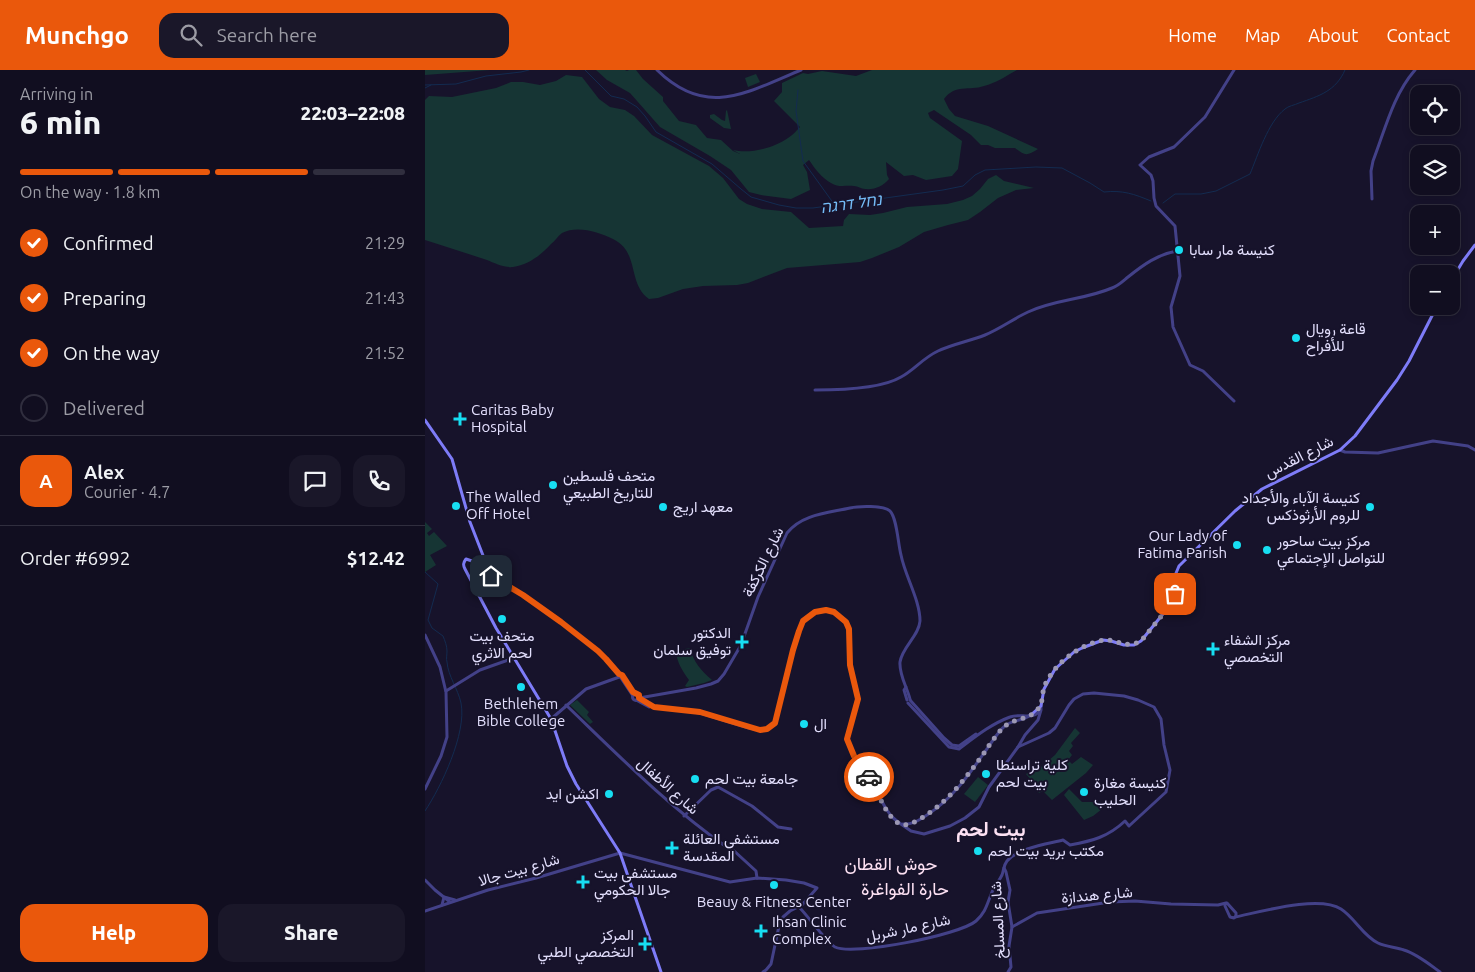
<!DOCTYPE html>
<html lang="en">
<head>
<meta charset="utf-8">
<style>
	:root { --surface:#110e20; --page:#1a1729; --text:#f1f3f6; --muted:#9c9ca5; --line:#302e3e; --accent:#ea580c }
	body { margin:0; font-family:Ubuntu,Vazirmatn,"Noto Sans Hebrew",sans-serif; background:var(--page); color:var(--text); height:100vh; display:flex; flex-direction:column; font-size:19px; white-space:nowrap }
	* { box-sizing:border-box; margin:0 }
	p { font-size:16px; color:var(--muted) }
	.icon { flex:none; width:28px; height:28px; fill:none; stroke:currentColor; stroke-width:2; stroke-linecap:round; stroke-linejoin:round }
	.map { position:relative; flex:1; overflow:hidden }
	.panel { display:flex; flex-direction:column; background:var(--surface); width:425px }
	.panel>* { flex:none }
	.fabs { position:absolute; left:985px; top:15px; display:grid; gap:10px }
	.fabs a { display:grid; place-items:center; width:50px; height:50px; border-radius:10px; background:var(--surface); box-shadow:0 2px 8px #0003,0 0 0 1px var(--line); font-size:25px }
	.pin { position:absolute; display:grid; place-items:center; width:42px; height:42px; color:#fff; margin:-21px; border-radius:10px; box-shadow:0 2px 8px #0006 }
	.courier { position:absolute; display:grid; place-items:center; width:50px; height:50px; margin:-25px; border:4px solid #ea580c; border-radius:50%; background:#fff; color:#222; box-shadow:0 1px 6px #0007 }
	.head em { font-style:normal; font-weight:800 }
	.head div { display:flex; flex-direction:column-reverse }
	.head { display:flex; align-items:center; justify-content:space-between; height:85px; padding:0 20px }
	h1 { font-size:32px; font-weight:800; line-height:38px }
	.bar { display:grid; grid-template-columns:repeat(4,1fr); gap:8px 5px; align-content:center; height:60px; padding:0 20px }
	.bar i { height:6px; border-radius:4px; background:var(--line) }
	.bar .active { background:var(--accent) }
	.bar p { grid-column:span 4 }
	.line { display:flex; align-items:center; gap:12px; padding:0 20px; border-top:1px solid var(--line) }
	.line div { flex:1 }
	.round { display:grid; place-items:center; flex:none; width:52px; height:52px; border-radius:15px; background:var(--page) }
	ol { padding:0 20px; list-style:none }
	li { display:flex; align-items:center; gap:15px; height:55px }
	li p { margin-inline-start:auto }
	li .icon { padding:5px; border-radius:50%; background:var(--accent); color:#fff; stroke-width:4 }
	li:last-child { color:var(--muted) }
	li i { width:28px; height:28px; border:2px solid var(--line); border-radius:50% }
	.button { display:flex; gap:10px; margin-top:auto; padding:10px 20px }
	.button a { flex:1; height:58px; border-radius:15px; background:var(--accent); color:#fff; font-size:20px; font-weight:800; line-height:58px; text-align:center }
	.button a+a { background:var(--page); color:var(--text) }
	header { display:flex; align-items:center; gap:30px; box-sizing:border-box; height:70px; padding:0 25px; background:var(--accent); color:#fff }
	header strong { font-size:24px }
	nav { display:flex; gap:28px; margin-inline-start:auto; font-size:18px }
	.search { width:350px; height:45px; background:var(--page); display:flex; align-items:center; gap:12px; box-sizing:border-box; padding:0 18px; border-radius:15px; color:var(--muted); font-size:19px }
	main { display:flex; flex:1; min-height:0 }
	.map>svg:first-child { display:block }
	.green { fill:#163534 }
	.lines { fill:none; stroke-linecap:round; stroke-linejoin:round }
	.stream { stroke:#132b50; stroke-width:1 }
	.tertiary { stroke:#434188; stroke-width:3 }
	.secondary { stroke:#7e7cf8; stroke-width:3 }
	.done { stroke:#9c98b4; stroke-width:5; stroke-dasharray:0 9 }
	.route { stroke:#ea580c; stroke-width:6 }
	.poi-dot { fill:#17def2; stroke:#17132b; stroke-width:2 }
	.labels { text-anchor:middle; stroke-width:4; stroke-linejoin:round; paint-order:stroke }
	.poi-label { font-size:15px; fill:#e3dffd; stroke:#17132b; text-anchor:start }
	.street-label { font-size:15px; fill:#e3dffd; stroke:#17132b }
	.water-label { font-size:16px; font-style:italic; fill:#74bcf7; stroke:#17132b }
	.quarter-label { font-size:18px; fill:#fde1f3; stroke:#17132b }
	.district-label { font-size:20px; font-weight:bold; fill:#fde1f3; stroke:#17132b }
</style>
</head>
<body>
<header>
<strong>Munchgo</strong>
<div class="search"><svg class="icon" aria-label="search" viewBox="0 0 24 24"><circle cx="10" cy="10" r="6"/><path d="M15 15l6 6"/></svg>Search here</div>
<nav><a>Home</a><a>Map</a><a>About</a><a>Contact</a></nav>
</header>
<main>
<section class="panel">
<div class="head"><div><h1>6 min</h1><p>Arriving in</p></div><em>22:03–22:08</em></div>
<div class="bar"><i class="active"></i><i class="active"></i><i class="active"></i><i></i><p>On the way · 1.8 km</p></div>
<ol>
<li><svg class="icon" aria-label="check" viewBox="0 0 24 24"><path d="M5 12l5 5 9-10"/></svg>Confirmed<p>21:29</p></li>
<li><svg class="icon" aria-label="check" viewBox="0 0 24 24"><path d="M5 12l5 5 9-10"/></svg>Preparing<p>21:43</p></li>
<li><svg class="icon" aria-label="check" viewBox="0 0 24 24"><path d="M5 12l5 5 9-10"/></svg>On the way<p>21:52</p></li>
<li><i></i>Delivered</li>
</ol>
<div class="line" style="height:90px"><b class="round" style="background:var(--accent);color:#fff">A</b><div><b>Alex</b><p>Courier · 4.7</p></div><a class="round"><svg class="icon" aria-label="chat" viewBox="0 0 24 24"><path d="M4 5h16v11H9l-5 4z"/></svg></a><a class="round"><svg class="icon" aria-label="phone" viewBox="0 0 24 24"><path d="M5 4h4l2 5-3 2q2 4 5 5l2-3 5 2v4C11 20 4 13 5 4z"/></svg></a></div>
<div class="line" style="height:65px"><div>Order #6992</div><b>$12.42</b></div>
<div class="button"><a>Help</a><a>Share</a></div>
</section>
<div class="map">
<svg width="1050" height="902" viewBox="0 0 1050 902">
	<rect width="100%" height="100%" fill="#17132b"/>
	<g class="green">
		<polygon points="0,0 65,0 0,5"/>
		<path d="M 171,0 L 200,0 L 202,1 L 204,0 L 211,0 L 218,9 L 238,27 L 238,31 L 254,51 L 271,55 L 282,68 L 296,70 L 308,81 L 315,84 L 308,80 C 325,84 349,78 363,68 C 368,65 371,61 375,57 L 349,31 L 357,22 L 357,13 L 378,3 L 383,4 L 397,1 L 431,6 L 447,0 L 592,0 C 581,6 571,13 559,16 C 544,21 530,14 519,29 L 524,39 L 530,46 L 563,56 L 613,79 C 602,86 600,86 590,78 L 570,78 L 563,75 L 556,75 L 546,65 L 509,40 L 503,43 L 505,48 L 537,71 L 533,99 L 527,106 L 501,110 L 488,105 L 479,106 L 461,92 L 462,105 L 464,109 C 458,116 450,120 440,119 C 436,119 433,116 429,116 C 420,115 414,118 406,113 C 397,108 390,99 384,90 L 378,95 L 382,102 L 385,120 L 366,129 L 336,125 L 324,122 L 306,100 L 285,86 L 235,57 L 205,23 L 182,10 Z"/>
		<polygon points="331,4 335,12 323,17 320,8"/>
		<path d="M 141,5 L 157,7 L 174,29 L 185,37 L 200,40 L 209,46 L 227,65 L 284,96 L 298,108 L 314,129 L 322,134 L 337,139 L 366,142 L 384,158 L 418,156 L 419,150 L 424,144 L 445,145 L 458,143 L 482,137 L 522,134 L 538,130 L 547,126 L 555,119 L 563,109 L 571,105 L 579,111 L 609,118 L 591,120 L 573,128 L 555,142 L 543,150 L 523,155 L 499,162 L 474,177 L 447,188 L 435,192 L 362,198 L 323,213 L 312,215 L 278,216 L 258,219 L 233,228 L 224,229 C 202,213 215,182 188,169 C 174,162 152,155 137,163 C 133,166 130,171 126,174 C 116,185 103,195 88,197 C 80,198 69,193 62,190 C 41,183 21,177 0,170 L 0,30 L 4,26 L 27,27 L 71,18 L 86,12 L 98,12 L 115,15 L 131,11 Z"/>
		<polygon points="302,40 306,59 299,58 285,48 285,45 289,44 297,50 300,51 301,41"/>
		<polygon points="0,452 7,459 2,463 4,466 9,462 22,476 5,485 11,495 0,502"/>
		<path d="M 265,578 C 268,591 276,601 287,610 L 279,613 L 262,617 L 260,616 L 264,610 C 257,600 252,593 251,581 Z"/>
		<polygon points="152,630 164,642 162,645 168,652 165,654 145,635"/>
		<polygon points="650,658 655,663 646,673 648,676 644,681 647,685 643,690 647,694 656,687 668,695 661,703 627,730 618,721 614,723 612,720 612,717 601,704 615,696 616,697 630,685"/>
		<polygon points="553,707 563,715 550,732 539,724"/>
		<polygon points="644,719 657,732 672,732 677,739 668,746 659,750 639,725"/>
	</g>
	<g class="lines">
		<g class="stream">
			<path d="M 160,0 L 186,26 L 199,29 L 212,37 L 220,46 L 231,62 L 287,94 L 316,119 L 326,127 L 354,135 L 371,138 L 388,138 L 518,120 L 538,116 L 550,105 L 560,100 L 611,97 L 637,98 L 665,113 L 679,122 C 698,120 709,124 726,131"/>
			<polyline points="0,15 31,14 61,6 96,2 104,0"/>
			<polyline points="0,18 6,15"/>
			<polyline points="373,20 371,41 378,91 409,134"/>
			<path d="M 738,133 L 750,124 L 776,124 L 791,121 L 825,104 C 833,85 843,52 860,39 C 863,36 870,35 874,33 C 894,26 911,21 920,0"/>
			<path d="M 0,502 L 13,514 L 3,550 L 7,558 L 18,566 C 20,571 22,576 22,581 C 22,585 21,589 22,592 C 23,606 33,619 36,633 C 42,663 16,717 0,741"/>
		</g>
		<g class="tertiary">
			<path d="M 232,0 C 282,49 322,22 376,0"/>
			<path d="M 947,129 L 946,101 L 948,91 C 960,60 968,25 990,0"/>
			<path d="M 390,320 C 414,320 456,319 476,307 C 489,300 498,288 513,281 C 528,274 545,271 560,265 C 575,259 588,249 603,242 C 631,229 659,230 687,218 C 693,216 698,211 703,207 C 718,195 733,184 752,181"/>
			<polyline points="809,331 778,301 765,295 748,257 746,237 755,206 750,156 731,136 729,128 728,111 726,105 715,95 724,87 749,77 780,47 809,0"/>
			<polyline points="915,380 920,382 953,383 1008,371 1043,376 1050,380"/>
			<polyline points="66,506 98,525 136,552 172,581 190,599 208,626"/>
			<polyline points="0,565 15,597 21,622 22,667 16,686 0,719"/>
			<polyline points="200,611 211,624"/>
			<polyline points="481,617 479,620 482,630"/>
			<polyline points="21,621 55,600 89,588"/>
			<circle cx="211" cy="627" r="3.5"/>
			<polyline points="214,628 229,637 275,643 324,658 335,660 342,659 350,653 368,580 374,561 378,551 390,542 401,540 409,542 421,552 425,565 425,595 432,620 433,631 422,669 429,686 444,707 460,737 466,746 473,752 486,761 499,764 525,756 540,748 554,737 564,717 593,677 600,665 613,650 616,640 616,636"/>
			<path d="M 214,628 L 271,618 L 286,614 L 293,611 L 299,604 L 316,575 L 333,527 L 362,463 C 377,444 403,443 425,438 C 433,436 459,435 465,441 C 472,448 473,474 476,485 C 480,506 495,530 495,551 C 494,566 477,577 475,592 C 474,605 482,617 485,629"/>
			<polyline points="211,630 224,637"/>
			<polyline points="485,630 519,668 527,675 534,676 551,664"/>
			<path d="M 483,633 L 524,677 L 534,679 C 550,667 566,654 585,647 C 595,643 606,650 614,642"/>
			<path d="M 141,635 C 193,685 244,737 303,778 L 307,779 L 331,801 L 332,808"/>
			<polyline points="126,649 161,619 197,606"/>
			<polyline points="259,746 286,720 293,717 327,736 353,757 366,759"/>
			<path d="M 478,754 C 487,755 494,750 502,745 C 527,729 543,706 559,683 C 566,674 572,662 581,655 C 588,650 598,651 605,645"/>
			<polyline points="579,798 581,802 585,820 583,832 587,857 584,876 586,897 583,902"/>
			<polyline points="0,810 10,820 25,832"/>
			<polygon points="802,833 811,843 811,846 809,848 805,847 800,836 800,834"/>
			<polyline points="17,835 19,827 30,830"/>
			<path d="M 374,837 C 383,846 401,872 410,877 C 428,886 535,865 551,851 C 561,842 562,834 567,822 C 570,816 574,811 577,805 C 579,800 578,796 582,791 C 593,778 622,774 638,770 L 645,775 C 667,771 683,767 700,751 L 704,756 L 741,722 L 745,700 L 739,675 L 736,649 L 729,637 L 713,630 L 699,626 L 669,623 L 658,624 L 649,629 L 644,635 L 630,658 L 624,663 L 593,677"/>
			<polyline points="0,841 63,820 111,808 195,783 305,812 332,808 361,810 379,813 392,818 377,835 365,841 358,847 354,856 346,894 341,900 338,902"/>
			<path d="M 810,847 C 835,842 894,825 916,839 C 930,848 938,866 953,873 C 961,877 971,877 979,880 C 992,884 1004,894 1015,902"/>
			<polyline points="587,857 612,843 685,832 710,831 746,834 793,835 801,833"/>
		</g>
		<g class="secondary">
			<polyline points="1026,211 1038,191 1050,175"/>
			<polyline points="0,350 27,389 45,452 66,506"/>
			<path d="M 66,506 L 47,491 L 41,489 C 38,493 38,495 40,499 L 71,558 L 126,649 L 142,696 L 151,714 L 195,783 L 236,902"/>
			<circle cx="752" cy="528" r="2.5"/>
			<polyline points="607,644 616,636 619,619 630,599 649,582 657,578 678,570 686,571 699,575 709,575 716,571 742,539 750,528 749,508 754,496 810,441 837,419 915,380 930,366 972,310 984,291 1012,236"/>
		</g>
	</g>
	<g class="lines">
		<path class="done" d="M 444,707 C 452,719 461,748 475,754 C 483,757 493,750 500,746 C 524,730 540,709 557,686 C 564,676 571,664 580,656 C 589,648 604,650 613,639 C 618,634 617,624 619,617 C 625,603 636,591 648,583 C 656,577 670,571 680,570 C 695,570 700,579 716,571 L 747,533 L 750,524"/>
		<polyline class="route" points="66,506 98,525 136,552 173,581 181,589 194,604 197,605 208,622 214,625 214,628 229,637 275,642 335,660 342,659 350,653 368,580 374,561 378,551 390,542 401,540 409,542 421,552 424,559 425,595 433,629 422,669 429,686 444,707"/>
	</g>
	<g class="poi-dot">
		<circle cx="754" cy="180" r="5"/>
		<circle cx="871" cy="268" r="5"/>
		<path d="M32.5 341.5h5v5h5v5h-5v5h-5v-5h-5v-5h5z"/>
		<circle cx="128" cy="415" r="5"/>
		<circle cx="31" cy="436" r="5"/>
		<circle cx="238" cy="437" r="5"/>
		<circle cx="945" cy="437" r="5"/>
		<circle cx="812" cy="475" r="5"/>
		<circle cx="842" cy="480" r="5"/>
		<circle cx="77" cy="549" r="5"/>
		<path d="M314.5 564.5h5v5h5v5h-5v5h-5v-5h-5v-5h5z"/>
		<path d="M785.5 571.5h5v5h5v5h-5v5h-5v-5h-5v-5h5z"/>
		<circle cx="96" cy="617" r="5"/>
		<circle cx="379" cy="654" r="5"/>
		<circle cx="561" cy="704" r="5"/>
		<circle cx="270" cy="709" r="5"/>
		<circle cx="659" cy="722" r="5"/>
		<circle cx="184" cy="724" r="5"/>
		<path d="M244.5 770.5h5v5h5v5h-5v5h-5v-5h-5v-5h5z"/>
		<circle cx="553" cy="781" r="5"/>
		<path d="M155.5 804.5h5v5h5v5h-5v5h-5v-5h-5v-5h5z"/>
		<circle cx="349" cy="815" r="5"/>
		<path d="M333.5 853.5h5v5h5v5h-5v5h-5v-5h-5v-5h5z"/>
		<path d="M217.5 866.5h5v5h5v5h-5v5h-5v-5h-5v-5h5z"/>
	</g>
	<g class="labels">
		<g class="poi-label">
			<text x="764" y="185">كنيسة مار سابا</text>
			<text x="881" y="264">قاعة رويال<tspan x="881" dy="17">للأفراح</tspan></text>
			<text x="46" y="345">Caritas Baby<tspan x="46" dy="17">Hospital</tspan></text>
			<text x="138" y="411">متحف فلسطين<tspan x="138" dy="17">للتاريخ الطبيعي</tspan></text>
			<text x="41" y="432">The Walled<tspan x="41" dy="17">Off Hotel</tspan></text>
			<text x="935" y="433" text-anchor="end">كنيسة الآباء والأجداد<tspan x="935" dy="17">للروم الأرثوذكس</tspan></text>
			<text x="248" y="442">معهد اريج</text>
			<text x="802" y="471" text-anchor="end">Our Lady of<tspan x="802" dy="17">Fatima Parish</tspan></text>
			<text x="852" y="476">مركز بيت ساحور<tspan x="852" dy="17">للتواصل الإجتماعي</tspan></text>
			<text x="306" y="568" text-anchor="end">الدكتور<tspan x="306" dy="17">توفيق سلمان</tspan></text>
			<text x="77" y="571" text-anchor="middle">متحف بيت<tspan x="77" dy="17">لحم الاثري</tspan></text>
			<text x="799" y="575">مركز الشفاء<tspan x="799" dy="17">التخصصي</tspan></text>
			<text x="96" y="639" text-anchor="middle">Bethlehem<tspan x="96" dy="17">Bible College</tspan></text>
			<text x="389" y="659">ال</text>
			<text x="571" y="700">كلية تراسنطا<tspan x="571" dy="17">بيت لحم</tspan></text>
			<text x="280" y="714">جامعة بيت لحم</text>
			<text x="669" y="718">كنيسة مغارة<tspan x="669" dy="17">الحليب</tspan></text>
			<text x="174" y="729" text-anchor="end">اكشن ايد</text>
			<text x="258" y="774">مستشفى العائلة<tspan x="258" dy="17">المقدسة</tspan></text>
			<text x="563" y="786">مكتب بريد بيت لحم</text>
			<text x="169" y="808">مستشفى بيت<tspan x="169" dy="17">جالا الحكومي</tspan></text>
			<text x="349" y="837" text-anchor="middle">Beauy &amp; Fitness Center</text>
			<text x="347" y="857">Ihsan Clinic<tspan x="347" dy="17">Complex</tspan></text>
			<text x="209" y="870" text-anchor="end">المركز<tspan x="209" dy="17">التخصصي الطبي</tspan></text>
		</g>
		<g class="street-label">
			<text transform="translate(874 387) rotate(-27)" y="5">شارع القدس</text>
			<text transform="translate(338 492) rotate(-64)" y="5">شارع الكركفة</text>
			<text transform="translate(243 716) rotate(42)" y="5">شارع الأطفال</text>
			<text transform="translate(94 800) rotate(-16)" y="5">شارع بيت جالا</text>
			<text transform="translate(672 825) rotate(-5)" y="5">شارع هندازة</text>
			<text transform="translate(573 850) rotate(-93)" y="5">شارع المسلخ</text>
			<text transform="translate(483 858) rotate(-12)" y="5">شارع مار شربل</text>
		</g>
		<g class="water-label">
			<text transform="translate(426 133) rotate(-8)" y="6">נחל דרגה</text>
		</g>
		<g class="quarter-label">
			<text x="466" y="800">حوش القطان</text>
			<text x="480" y="825">حارة الفواغرة</text>
		</g>
		<g class="district-label">
			<text x="566" y="766">بيت لحم</text>
		</g>
	</g>
</svg>
<div class="fabs">
<a><svg class="icon" aria-label="locate" viewBox="0 0 24 24"><circle cx="12" cy="12" r="6"/><path d="M12 2v4M12 18v4M2 12h4M18 12h4"/></svg></a>
<a><svg class="icon" aria-label="layers" viewBox="0 0 24 24"><path d="M12 4l9 5-9 5-9-5zM3 14l9 5 9-5"/></svg></a>
<a>+</a>
<a>−</a>
</div>
<div class="pin" style="left:750px;top:524px;background:#ea580c"><svg class="icon" aria-label="bag" viewBox="0 0 24 24"><path d="M5 8h14l-1 12H6zM9 8a3 3 0 0 1 6 0"/></svg></div>
<div class="pin" style="left:66px;top:506px;background:#1f2937"><svg class="icon" aria-label="home" viewBox="0 0 24 24"><path d="M3 11l9-7 9 7M6 9v11h12V9"/></svg></div>
<div class="courier" style="left:444px;top:707px"><svg class="icon" aria-label="car" viewBox="0 0 24 24"><path d="M5 17H2v-5l4-1 3-4h7l3 4 3 1v5h-3M9 17h6M6 11h13"/><circle cx="7" cy="17" r="2"/><circle cx="17" cy="17" r="2"/></svg></div>
</div>
</main>
</body>
</html>
